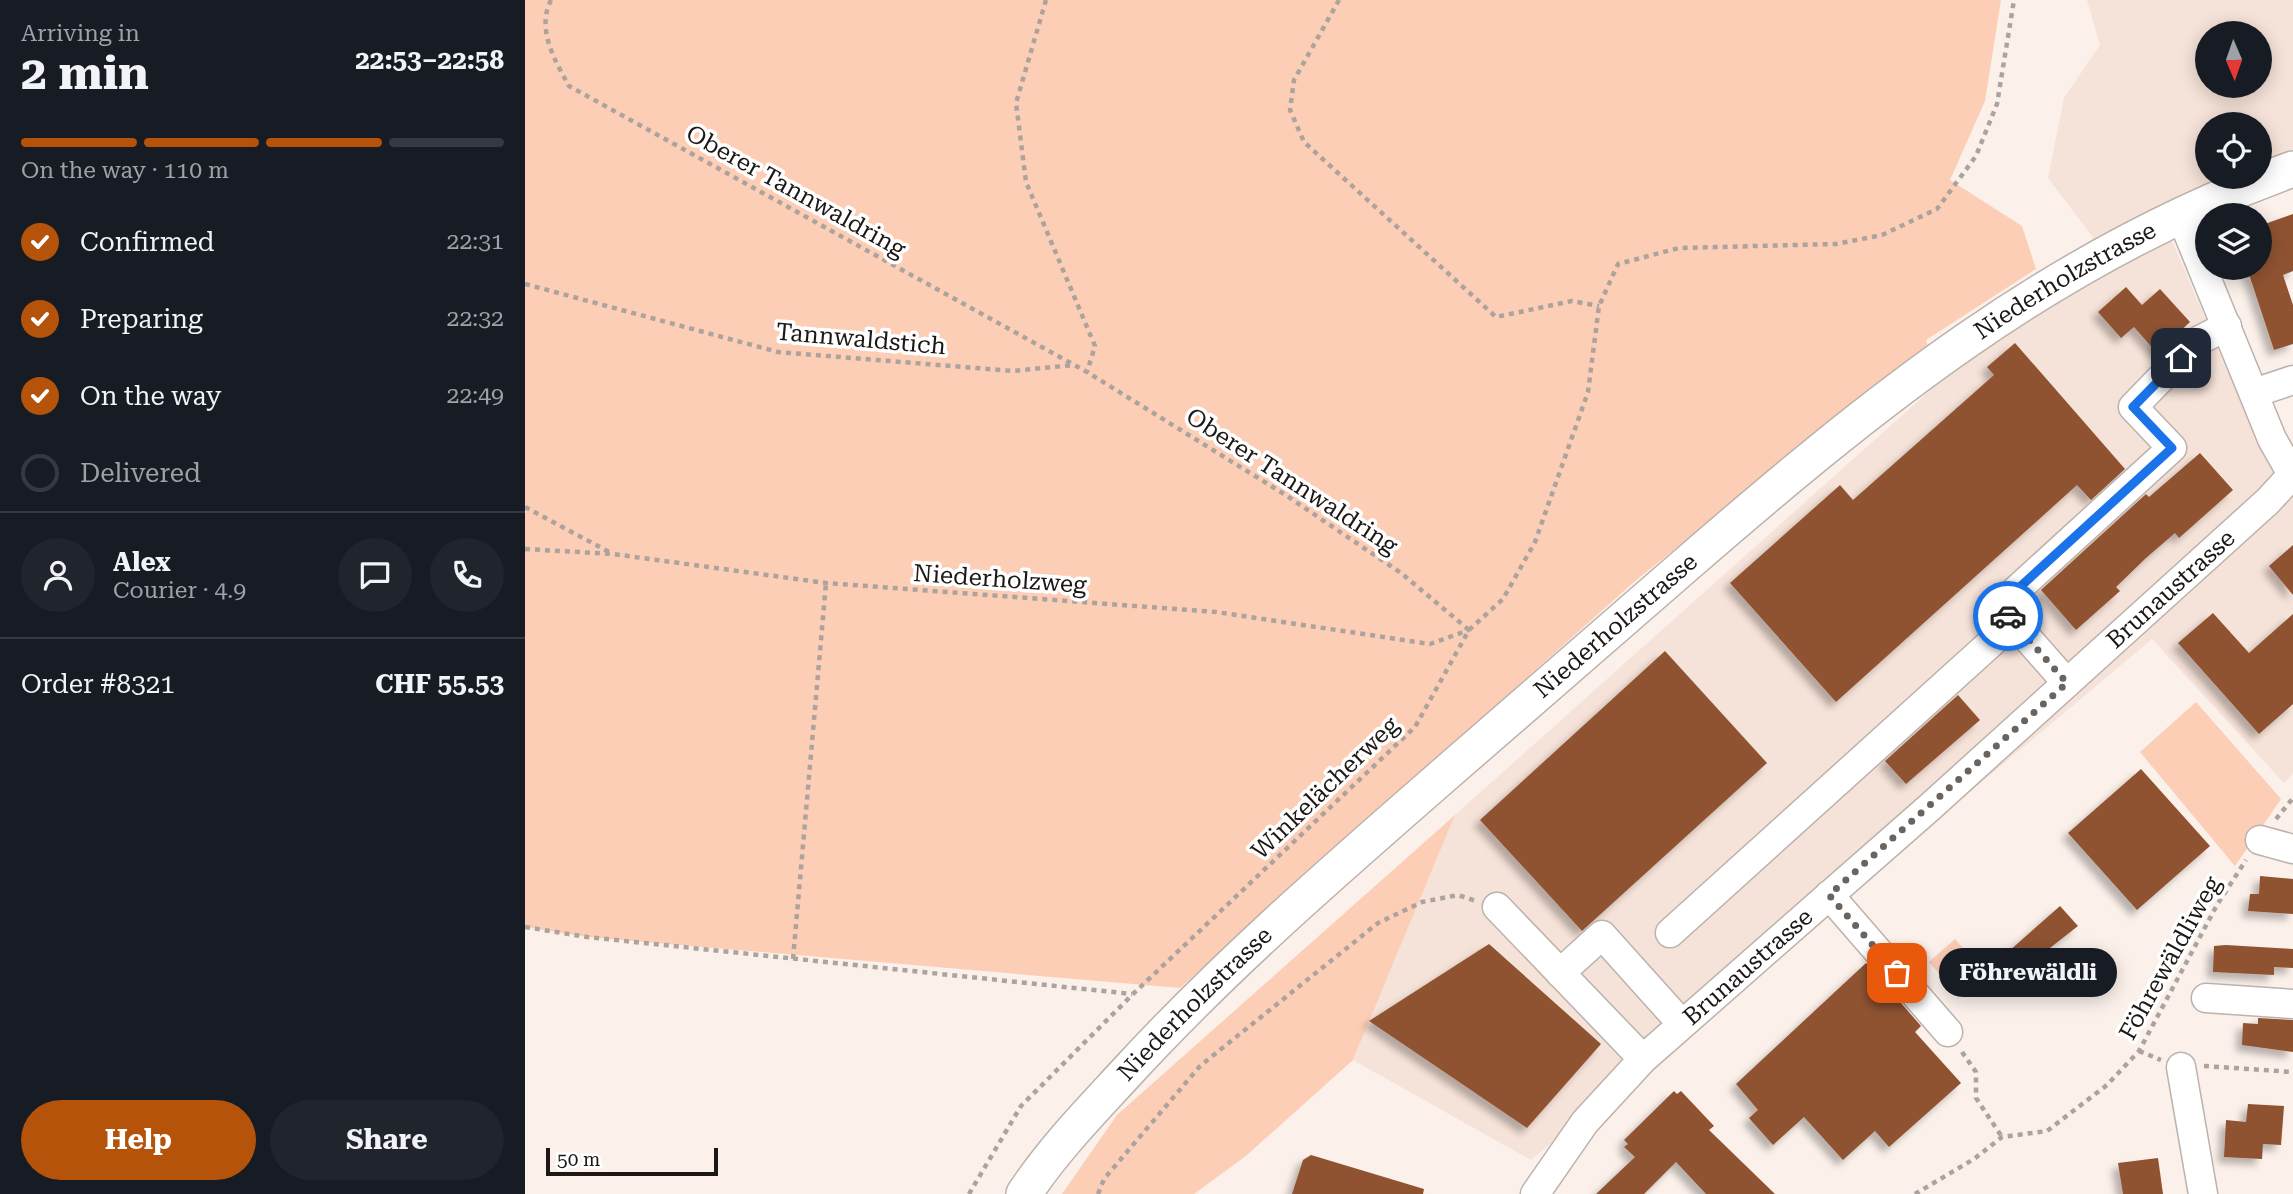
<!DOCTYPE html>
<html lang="en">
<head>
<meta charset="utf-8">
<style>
	:root { --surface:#171b24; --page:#20242c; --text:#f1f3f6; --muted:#9ea1a6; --line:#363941; --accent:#b45309 }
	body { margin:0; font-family:"Roboto Serif",serif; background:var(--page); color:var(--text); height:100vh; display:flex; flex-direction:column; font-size:26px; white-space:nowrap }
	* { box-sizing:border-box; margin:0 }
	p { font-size:23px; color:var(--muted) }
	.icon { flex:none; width:38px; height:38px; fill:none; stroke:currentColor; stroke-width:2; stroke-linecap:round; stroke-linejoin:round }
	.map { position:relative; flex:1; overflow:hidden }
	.panel { display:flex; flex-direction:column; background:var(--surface); width:525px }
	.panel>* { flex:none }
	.needle { width:46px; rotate:178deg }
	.controls { position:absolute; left:1670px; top:21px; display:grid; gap:14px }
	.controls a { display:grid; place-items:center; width:77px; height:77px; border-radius:50%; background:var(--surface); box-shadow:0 4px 18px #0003; font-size:35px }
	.scale { position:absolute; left:21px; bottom:18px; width:172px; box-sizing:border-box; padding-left:7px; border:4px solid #1c1816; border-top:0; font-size:19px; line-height:24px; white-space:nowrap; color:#1c1816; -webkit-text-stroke:5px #fff; paint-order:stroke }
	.pin { position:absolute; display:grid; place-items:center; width:60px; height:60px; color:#fff; margin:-30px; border-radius:14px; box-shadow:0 4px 10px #0006 }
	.courier { position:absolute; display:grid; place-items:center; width:70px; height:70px; margin:-35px; border:5px solid #1a73e8; border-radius:50%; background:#fff; color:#222; box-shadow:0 2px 9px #0007 }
	.bubble { position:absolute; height:49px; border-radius:24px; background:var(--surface); box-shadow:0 4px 18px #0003; font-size:23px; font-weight:700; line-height:49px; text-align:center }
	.headline em { font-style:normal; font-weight:700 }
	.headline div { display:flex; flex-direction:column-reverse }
	.headline { display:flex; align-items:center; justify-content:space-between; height:119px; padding:0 21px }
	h1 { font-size:46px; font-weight:700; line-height:52px }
	.bar { display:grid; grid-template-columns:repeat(4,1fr); gap:10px 7px; align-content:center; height:84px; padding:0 21px }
	.bar i { height:9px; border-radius:5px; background:var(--line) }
	.bar .selected { background:var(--accent) }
	.bar p { grid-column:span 4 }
	.line { display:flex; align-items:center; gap:18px; padding:0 21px; border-top:2px solid var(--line) }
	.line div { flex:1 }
	.round { display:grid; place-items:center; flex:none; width:74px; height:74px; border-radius:37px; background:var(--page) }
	ol { padding:0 21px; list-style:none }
	li { display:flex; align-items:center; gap:21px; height:77px }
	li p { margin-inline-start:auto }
	li .icon { padding:7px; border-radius:50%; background:var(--accent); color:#fff; stroke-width:4 }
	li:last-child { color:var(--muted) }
	li i { width:38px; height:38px; border:4px solid var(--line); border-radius:50% }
	.primary-button { display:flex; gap:14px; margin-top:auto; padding:14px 21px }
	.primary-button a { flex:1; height:80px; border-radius:42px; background:var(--accent); color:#fff; font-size:28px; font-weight:700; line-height:80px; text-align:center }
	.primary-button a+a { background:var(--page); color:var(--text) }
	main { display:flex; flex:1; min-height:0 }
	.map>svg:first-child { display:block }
	.built { fill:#f5e2d8; fill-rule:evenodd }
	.green { fill:#fcceb6 }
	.building { fill:#8f5331; filter:url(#shadow) }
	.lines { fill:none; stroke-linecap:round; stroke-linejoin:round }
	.minor-casing { stroke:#bcb2ac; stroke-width:31 }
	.major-casing { stroke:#bcb2ac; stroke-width:38 }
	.path { stroke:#aca39e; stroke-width:4.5; stroke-dasharray:5 5; stroke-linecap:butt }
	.minor { stroke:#fff; stroke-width:28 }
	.major { stroke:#fff; stroke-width:35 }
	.done { stroke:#6a6460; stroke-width:7; stroke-dasharray:0 12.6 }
	.route { stroke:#1a73e8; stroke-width:9 }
	.labels { text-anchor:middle; stroke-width:7; stroke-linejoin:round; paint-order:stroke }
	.street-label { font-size:24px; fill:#1c1816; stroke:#fff }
</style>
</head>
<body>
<main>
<section class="panel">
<div class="headline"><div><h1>2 min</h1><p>Arriving in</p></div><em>22:53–22:58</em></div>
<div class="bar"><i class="selected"></i><i class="selected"></i><i class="selected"></i><i></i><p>On the way · 110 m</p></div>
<ol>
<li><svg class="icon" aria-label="check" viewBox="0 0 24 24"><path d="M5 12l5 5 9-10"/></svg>Confirmed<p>22:31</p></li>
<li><svg class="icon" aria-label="check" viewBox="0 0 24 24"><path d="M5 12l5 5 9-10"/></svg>Preparing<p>22:32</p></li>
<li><svg class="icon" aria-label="check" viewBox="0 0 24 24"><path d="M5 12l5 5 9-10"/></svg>On the way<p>22:49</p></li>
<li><i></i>Delivered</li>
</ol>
<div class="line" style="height:126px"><a class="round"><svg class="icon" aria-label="person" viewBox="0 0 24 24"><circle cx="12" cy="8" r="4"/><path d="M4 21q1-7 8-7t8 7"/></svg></a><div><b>Alex</b><p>Courier · 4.9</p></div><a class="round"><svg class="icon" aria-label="chat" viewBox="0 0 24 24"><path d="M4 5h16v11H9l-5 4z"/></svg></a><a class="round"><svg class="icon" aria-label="phone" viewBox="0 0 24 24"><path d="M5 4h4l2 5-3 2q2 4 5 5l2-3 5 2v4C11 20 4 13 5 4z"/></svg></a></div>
<div class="line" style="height:91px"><div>Order #8321</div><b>CHF 55.53</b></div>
<div class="primary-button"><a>Help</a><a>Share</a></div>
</section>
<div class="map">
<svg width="1768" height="1194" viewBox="0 0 1768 1194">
	<defs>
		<filter id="shadow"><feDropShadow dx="-6" dy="6" stdDeviation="3.5" flood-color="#0004"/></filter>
	</defs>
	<rect width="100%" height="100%" fill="#fbf0ea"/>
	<path class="built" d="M 1562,0 L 1768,0 L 1768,149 L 1734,162 L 1734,124 L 1682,124 L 1682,177 L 1697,177 L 1632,206 L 1743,465 L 1768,474 L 1768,773 L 1759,783 L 1627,639 L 1006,1160 L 828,1060 L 930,815 L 1429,369 L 1509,317 L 1587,272 L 1567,236 L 1523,178 L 1539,98 L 1575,45 ZM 1682,33 L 1734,33 L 1734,86 L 1682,86 Z"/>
	<g class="green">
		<polygon points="0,0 1476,0 1460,101 1425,180 1497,226 1511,269 1401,340 1403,346 1110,581 655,988 62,937 0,927"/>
		<polygon points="1671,702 1756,799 1710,866 1615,752"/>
		<polygon points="930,815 828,1060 722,1155 669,1194 537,1194 592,1115"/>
		<polygon points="1430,939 1458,971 1431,993 1404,962"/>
	</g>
	<g class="building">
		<polygon points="1768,214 1768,271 1758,275 1768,305 1768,344 1749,350 1722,268 1734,268 1734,226"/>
		<polygon points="1601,287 1617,305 1635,289 1665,322 1632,353 1609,327 1596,338 1573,312"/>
		<polygon points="1490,343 1600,469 1566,500 1552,485 1311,702 1205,583 1315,485 1328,500 1469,375 1462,367"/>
		<polygon points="1675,453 1708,490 1654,538 1650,533 1621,558 1591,587 1595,591 1551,630 1516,590 1621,494 1624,497"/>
		<polygon points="1768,545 1768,595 1744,566"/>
		<polygon points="1688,613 1724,653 1768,614 1768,704 1734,734 1653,643"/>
		<polygon points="1140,651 1242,763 1057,931 955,820"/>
		<polygon points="1433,695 1455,720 1381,784 1360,761"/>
		<polygon points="1616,769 1685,846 1612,910 1543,833"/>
		<polygon points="1735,876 1768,879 1768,914 1723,911 1725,894 1734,894"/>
		<polygon points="1535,906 1553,926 1498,969 1483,952"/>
		<polygon points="964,944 1076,1044 1002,1128 844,1021"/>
		<polygon points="1701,945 1768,949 1768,968 1749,967 1749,975 1688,972 1689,946"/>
		<polygon points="1341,963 1396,1026 1390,1032 1436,1083 1364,1147 1350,1131 1318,1160 1279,1117 1248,1145 1224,1118 1233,1110 1211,1084"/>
		<polygon points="1733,1018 1768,1020 1768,1052 1717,1045 1718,1023 1733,1024"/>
		<polygon points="1149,1091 1152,1094 1156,1091 1189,1126 1184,1130 1250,1194 1181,1194 1151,1162 1119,1194 1071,1194 1110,1157 1099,1147 1103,1144 1099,1140"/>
		<polygon points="1723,1104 1759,1106 1756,1145 1738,1144 1737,1159 1699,1157 1701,1120 1721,1122"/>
		<polygon points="786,1155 899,1189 898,1194 767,1194 778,1160"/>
		<polygon points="1633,1158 1638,1194 1598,1194 1593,1163"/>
	</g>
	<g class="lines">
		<defs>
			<g id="minor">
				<polyline points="1656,216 1747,439 1768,476"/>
				<polyline points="1729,393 1768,380"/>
				<polyline points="1542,683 1474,606 1647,448 1608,407 1671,342 1702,326"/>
				<polyline points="1735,840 1768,849"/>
				<polyline points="1304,895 1423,1032"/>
				<polyline points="972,907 1118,1059"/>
				<polyline points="1145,933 1488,623"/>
				<polyline points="1035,973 1077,935 1157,1024"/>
				<polyline points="1681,998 1768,1004"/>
				<polyline points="1656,1067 1678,1194"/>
				<path id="s1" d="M 1010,1194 L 1060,1122 L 1118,1059 L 1405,807 L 1743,501 L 1767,475"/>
			</g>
			<g id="major">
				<path id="s2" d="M 499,1194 C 528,1150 564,1113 600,1074 C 699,966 809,871 919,775 C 998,706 1077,637 1156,569 C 1346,404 1528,255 1768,169"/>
			</g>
		</defs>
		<use href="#minor" class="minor-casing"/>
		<use href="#major" class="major-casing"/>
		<g class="path">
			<path d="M 26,0 C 11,29 30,61 44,86 L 562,372 L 759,494 L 876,573 L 944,630"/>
			<polyline points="521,0 491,103 501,182 570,346 562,372"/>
			<polyline points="814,0 769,80 765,110 779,142 971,317 1047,301 1074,306"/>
			<polyline points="0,284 253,352 488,371 549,365"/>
			<polyline points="0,507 86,553"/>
			<polyline points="0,549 88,554 301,583 691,612 905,644 944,630"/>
			<polyline points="1751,819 1768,798"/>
			<polyline points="0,927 62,937 607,994"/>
			<polyline points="268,959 301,583"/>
			<polyline points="1614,1051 1636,1060"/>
			<polyline points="1437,1052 1451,1072 1451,1098 1477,1137"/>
			<polyline points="1679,1066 1768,1072"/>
			<polyline points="444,1194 496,1106 608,994 890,727 944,630 978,599 1010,542 1063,392 1074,306 1093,264 1154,248 1311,244 1357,235 1412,209 1451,156 1472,104 1489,0"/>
			<polyline points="573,1194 579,1179 675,1066 853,923 897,902 933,895 951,901"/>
			<polyline points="1390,1194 1449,1159 1477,1137 1522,1131 1582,1085 1614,1051 1692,905 1721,860"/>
		</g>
		<use href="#minor" class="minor"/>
		<use href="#major" class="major"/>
	</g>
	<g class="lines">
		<polyline class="done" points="1372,973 1304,895 1542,683 1483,616"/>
		<polyline class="route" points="1483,616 1474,606 1647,448 1608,407 1656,358"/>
	</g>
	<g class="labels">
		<g class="street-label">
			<text transform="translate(271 191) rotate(29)" y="8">Oberer Tannwaldring</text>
			<text dy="8" stroke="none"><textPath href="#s2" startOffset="1390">Niederholzstrasse</textPath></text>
			<text transform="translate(336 339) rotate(5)" y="8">Tannwaldstich</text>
			<text transform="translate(767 481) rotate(33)" y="8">Oberer Tannwaldring</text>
			<text transform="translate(475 579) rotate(4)" y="8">Niederholzweg</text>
			<text dy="8" stroke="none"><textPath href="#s1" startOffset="880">Brunaustrasse</textPath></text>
			<text dy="8" stroke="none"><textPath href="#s2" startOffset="822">Niederholzstrasse</textPath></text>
			<text transform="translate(800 788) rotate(-44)" y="8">Winkelächerweg</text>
			<text transform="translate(1645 958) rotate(-61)" y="8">Föhrewäldliweg</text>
			<text dy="8" stroke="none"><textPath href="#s1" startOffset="313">Brunaustrasse</textPath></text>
			<text dy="8" stroke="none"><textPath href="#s2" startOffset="256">Niederholzstrasse</textPath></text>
		</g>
	</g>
</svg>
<div class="controls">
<a><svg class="needle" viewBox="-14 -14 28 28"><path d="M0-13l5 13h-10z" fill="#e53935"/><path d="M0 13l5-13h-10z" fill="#9ea1a6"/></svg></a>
<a><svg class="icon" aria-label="locate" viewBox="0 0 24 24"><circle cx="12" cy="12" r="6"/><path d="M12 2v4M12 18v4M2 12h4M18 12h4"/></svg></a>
<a><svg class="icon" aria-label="layers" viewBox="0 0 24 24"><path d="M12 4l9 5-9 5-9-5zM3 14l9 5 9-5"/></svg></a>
</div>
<div class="scale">50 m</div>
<div class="pin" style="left:1372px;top:973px;background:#ea580c"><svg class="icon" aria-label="bag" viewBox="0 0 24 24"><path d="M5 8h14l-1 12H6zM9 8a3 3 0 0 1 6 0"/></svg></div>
<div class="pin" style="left:1656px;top:358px;background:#1f2937"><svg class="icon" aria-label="home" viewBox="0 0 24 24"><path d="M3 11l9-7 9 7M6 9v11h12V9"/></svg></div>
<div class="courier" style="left:1483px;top:616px"><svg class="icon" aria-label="car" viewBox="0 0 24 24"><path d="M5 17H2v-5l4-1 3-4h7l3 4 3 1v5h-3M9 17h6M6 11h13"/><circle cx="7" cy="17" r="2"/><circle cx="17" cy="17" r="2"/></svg></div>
<div class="bubble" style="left:1414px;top:948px;width:178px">Föhrewäldli</div>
</div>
</main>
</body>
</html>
